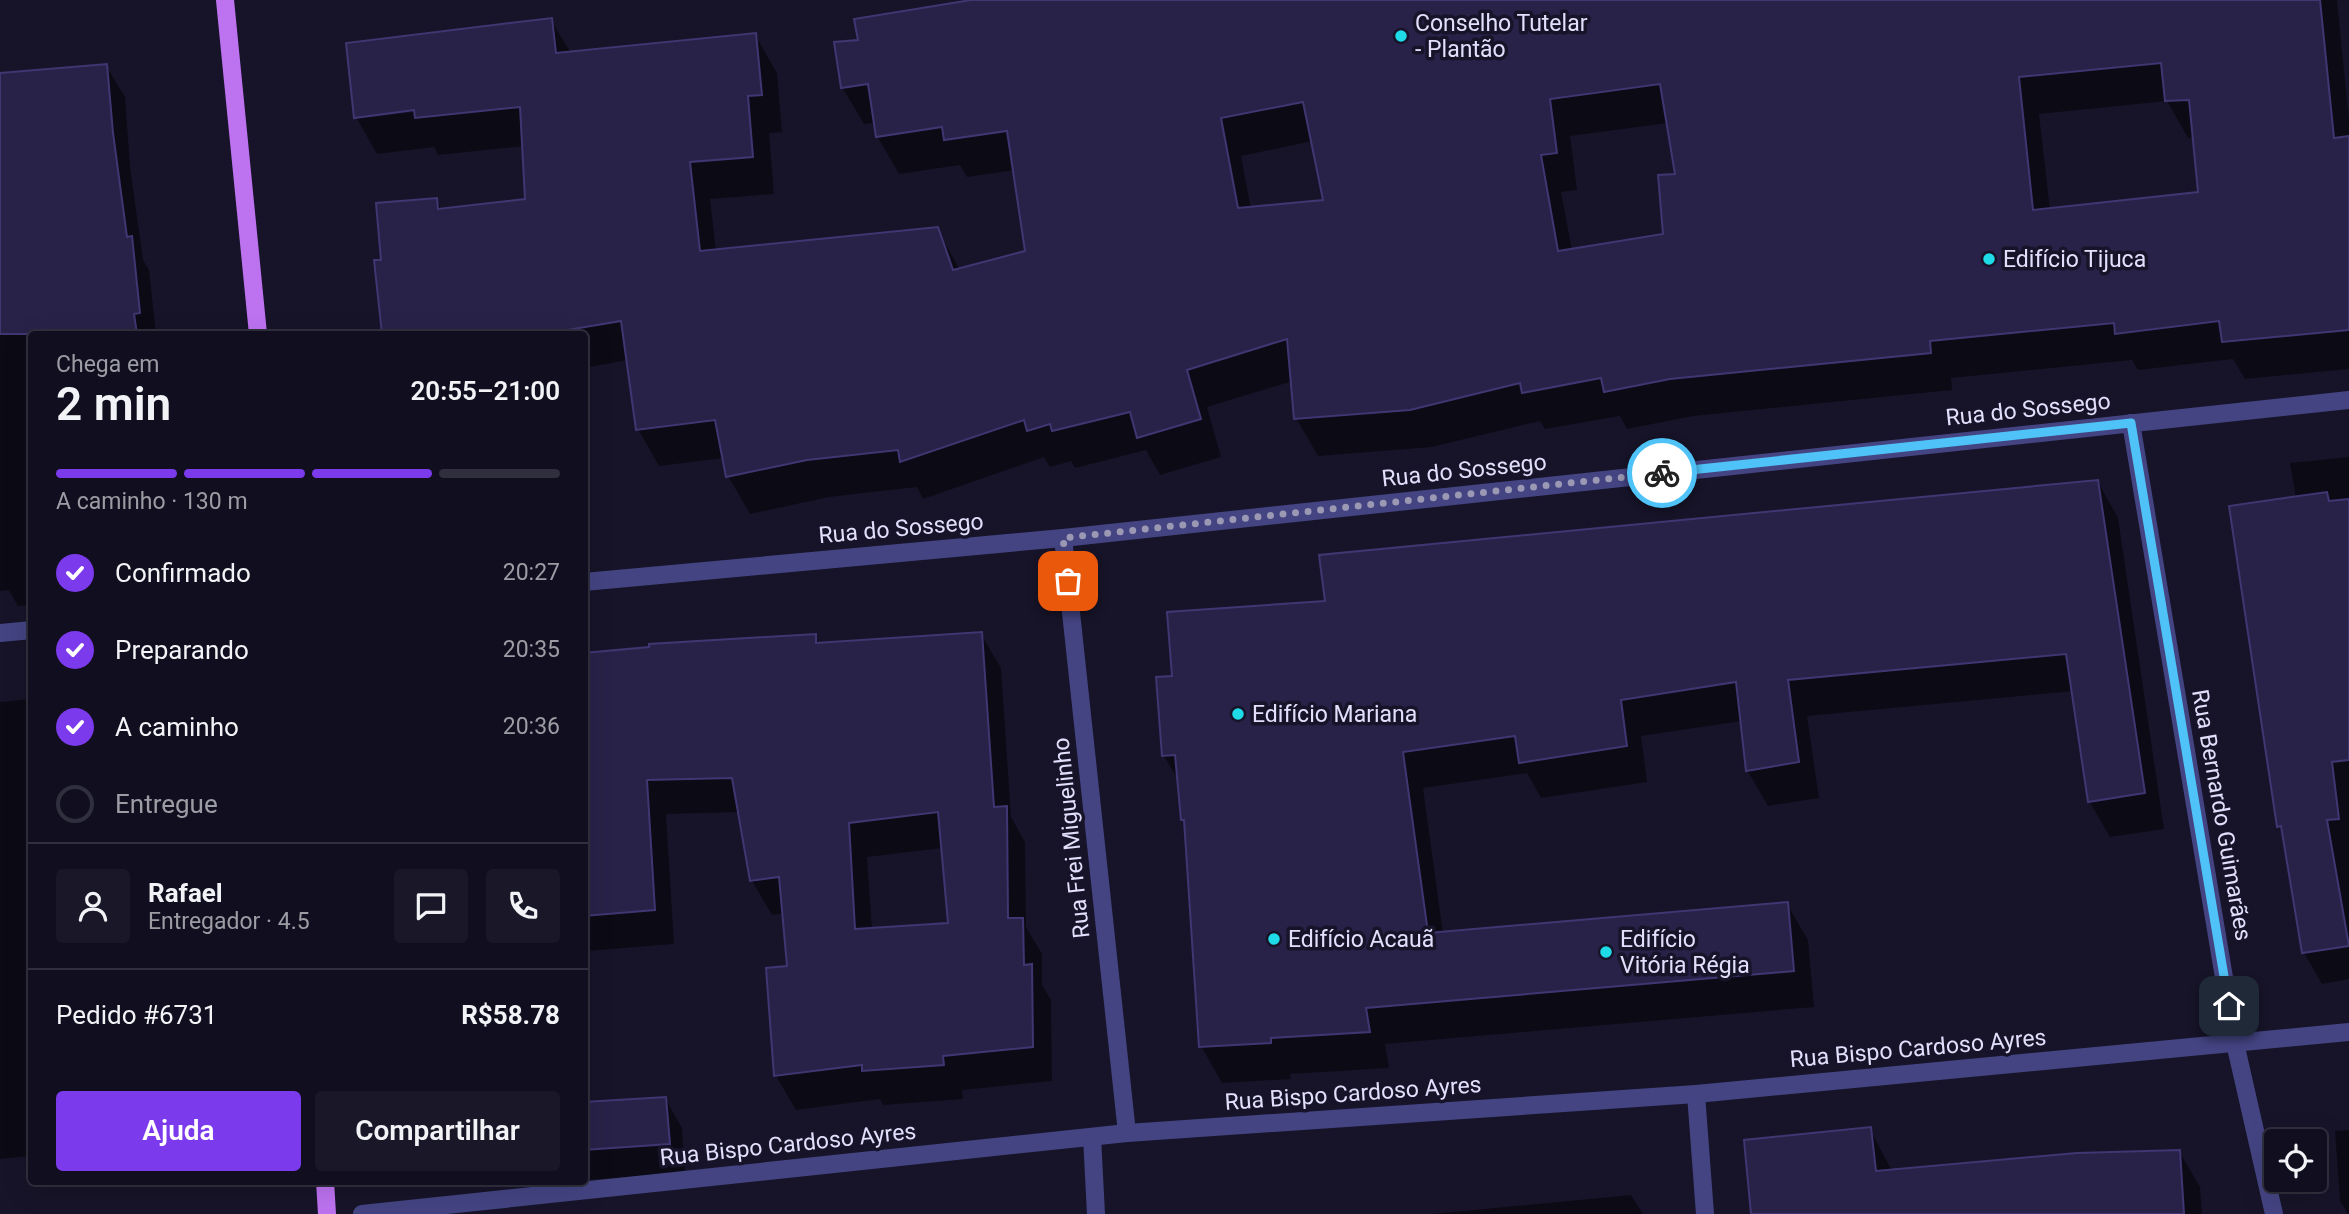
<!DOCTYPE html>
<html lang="pt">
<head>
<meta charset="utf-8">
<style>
	:root { --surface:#110f1f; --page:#1a1828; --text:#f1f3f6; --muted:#9c9ca4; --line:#302f3d; --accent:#7c3aed }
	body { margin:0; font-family:Roboto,sans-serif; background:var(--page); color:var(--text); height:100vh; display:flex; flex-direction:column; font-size:26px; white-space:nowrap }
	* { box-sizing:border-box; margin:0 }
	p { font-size:23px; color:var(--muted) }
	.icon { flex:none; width:38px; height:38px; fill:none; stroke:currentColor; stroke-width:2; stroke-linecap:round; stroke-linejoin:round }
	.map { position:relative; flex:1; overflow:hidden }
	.sheet { position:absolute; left:28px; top:331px; width:560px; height:854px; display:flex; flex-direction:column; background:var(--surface); border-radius:7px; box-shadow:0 7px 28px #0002,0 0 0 2px var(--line) }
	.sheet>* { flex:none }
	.buttons { position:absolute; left:2264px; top:1129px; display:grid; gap:14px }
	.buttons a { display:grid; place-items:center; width:63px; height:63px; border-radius:7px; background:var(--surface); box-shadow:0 7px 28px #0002,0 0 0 2px var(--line); font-size:35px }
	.pin { position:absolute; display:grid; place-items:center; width:60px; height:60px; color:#fff; margin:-30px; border-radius:14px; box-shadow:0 4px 10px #0006 }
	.courier { position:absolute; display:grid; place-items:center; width:70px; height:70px; margin:-35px; border:5px solid #4fc3f7; border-radius:50%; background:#fff; color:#222; box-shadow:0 2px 9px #0007 }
	.overview em { font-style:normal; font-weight:600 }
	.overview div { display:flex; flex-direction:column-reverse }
	.overview { display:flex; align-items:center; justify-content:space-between; height:119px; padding:0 28px }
	h1 { font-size:46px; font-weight:600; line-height:52px }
	.bar { display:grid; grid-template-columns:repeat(4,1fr); gap:10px 7px; align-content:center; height:84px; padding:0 28px }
	.bar i { height:9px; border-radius:5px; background:var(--line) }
	.bar .active { background:var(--accent) }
	.bar p { grid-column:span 4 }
	.line { display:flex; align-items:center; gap:18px; padding:0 28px; border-top:2px solid var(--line) }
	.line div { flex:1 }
	.round { display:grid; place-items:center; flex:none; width:74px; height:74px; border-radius:7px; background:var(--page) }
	ol { padding:0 28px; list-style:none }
	li { display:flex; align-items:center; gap:21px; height:77px }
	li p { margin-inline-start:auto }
	li .icon { padding:7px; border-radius:50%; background:var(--accent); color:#fff; stroke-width:4 }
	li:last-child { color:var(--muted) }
	li i { width:38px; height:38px; border:4px solid var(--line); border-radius:50% }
	.primary-button { display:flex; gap:14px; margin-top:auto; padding:14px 28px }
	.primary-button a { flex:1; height:80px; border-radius:7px; background:var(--accent); color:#fff; font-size:28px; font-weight:600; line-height:80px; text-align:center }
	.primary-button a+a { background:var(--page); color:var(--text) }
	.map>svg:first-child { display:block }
	.shadow { fill:#0007; fill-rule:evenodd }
	.building { fill:#282248; stroke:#403672; stroke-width:2; fill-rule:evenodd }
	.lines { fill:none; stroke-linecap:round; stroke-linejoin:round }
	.minor { stroke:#444483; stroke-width:18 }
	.major { stroke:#bd72f0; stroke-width:18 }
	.done { stroke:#9a98b2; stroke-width:7; stroke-dasharray:0 12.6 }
	.route { stroke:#4fc3f7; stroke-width:9 }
	.poi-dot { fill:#1fdbe8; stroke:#171429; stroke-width:2.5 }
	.labels { text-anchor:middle; stroke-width:7; stroke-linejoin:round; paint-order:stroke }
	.poi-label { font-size:23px; fill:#e1dffc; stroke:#171429; text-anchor:start }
	.street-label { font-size:23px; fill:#e1dffc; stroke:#171429 }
</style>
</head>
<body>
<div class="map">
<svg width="2349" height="1214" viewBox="0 0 2349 1214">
	<rect width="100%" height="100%" fill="#171429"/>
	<g class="shadow">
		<path d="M 1027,0 L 2337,0 L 2349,120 L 2349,369 L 2245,379 L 2233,359 L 2138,370 L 2132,360 L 1951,378 L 1952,390 L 1693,416 L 1627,429 L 1620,416 L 1545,429 L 1540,421 L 1432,447 L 1318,456 L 1296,418 L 1293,381 L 1207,407 L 1221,457 L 1160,475 L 1146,450 L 1075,468 L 1071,461 L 1050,467 L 1044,457 L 923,499 L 917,487 L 829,497 L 750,514 L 728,476 L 724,458 L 659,466 L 638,429 L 628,360 L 584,368 L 584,334 L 384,334 L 376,262 L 382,262 L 436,199 L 442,210 L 527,201 L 524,146 L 438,155 L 434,147 L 377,154 L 356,117 L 551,20 L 571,53 L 755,35 L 777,73 L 782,132 L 769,133 L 774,194 L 710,199 L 716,251 L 937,229 L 960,270 L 1027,253 L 1015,170 L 967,177 L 960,165 L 899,174 L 877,136 L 875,123 L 864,124 L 842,87 L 860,42 ZM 2167,101 L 2188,138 L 2194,138 L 2200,193 L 2050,210 L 2039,114 ZM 423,107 L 423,111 L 370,117 L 370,114 ZM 1668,123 L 1677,175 L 1665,235 L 1572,250 L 1561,192 L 1577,190 L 1570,136 ZM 1313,141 L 1325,202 L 1251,209 L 1241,156 Z"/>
		<polygon points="106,66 125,97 130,166 143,260 149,270 156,334 32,334 32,605 18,606 9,590 0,591 0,74"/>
		<polygon points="2349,457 2349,979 2322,984 2304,953 2285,837 2278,826 2296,498 2290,463"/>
		<polygon points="2098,482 2118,518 2164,829 2110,837 2089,801 2074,691 1807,716 1819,798 1768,806 1747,770 1742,721 1641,736 1647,782 1541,798 1527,773 1423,788 1443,934 1787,904 1808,940 1814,1007 1385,1044 1389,1068 1290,1074 1291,1079 1222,1083 1201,1046 1186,826 1183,819 1180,783 1164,756 1174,678 1327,603"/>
		<path d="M 981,634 L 1001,668 L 1011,817 L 1025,842 L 1026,927 L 1042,954 L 1042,985 L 1051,1000 L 1052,1081 L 962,1090 L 963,1099 L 883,1105 L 880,1099 L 796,1110 L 776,1076 L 789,968 L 784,913 L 772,915 L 752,881 L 740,812 L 666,814 L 674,944 L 586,951 L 584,948 L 584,655 L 815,636 L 820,645 ZM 943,848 L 950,924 L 872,930 L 867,857 Z"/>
		<polygon points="32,699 32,1156 0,1159 0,702"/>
		<polygon points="665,1098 682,1128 685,1173 584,1180 584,1104"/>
		<polygon points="1870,1129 1892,1171 2179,1151 2200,1187 2202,1214 1753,1214"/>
		<polygon points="2349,1130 2349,1214 2348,1214 2340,1201 2335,1131"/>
		<polygon points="465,1181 559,1181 468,1187"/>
		<polygon points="1631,1195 1643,1214 1432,1214"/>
	</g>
	<g class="building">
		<path d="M 971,0 L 2320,0 L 2334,138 L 2349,136 L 2349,330 L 2222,342 L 2219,321 L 2115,334 L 2114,323 L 1930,341 L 1931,353 L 1670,379 L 1604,392 L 1601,378 L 1522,393 L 1520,383 L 1410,410 L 1294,419 L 1287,339 L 1187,370 L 1201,419 L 1137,438 L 1130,412 L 1052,431 L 1050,424 L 1027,431 L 1024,420 L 900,462 L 898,450 L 807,460 L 726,477 L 715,420 L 636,430 L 621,321 L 544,334 L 382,334 L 374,260 L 381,260 L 376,203 L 437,198 L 438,209 L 525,199 L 520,107 L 415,118 L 414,110 L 354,118 L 346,43 L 552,18 L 556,53 L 756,33 L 762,95 L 748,96 L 753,157 L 690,162 L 700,251 L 938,227 L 953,270 L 1025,251 L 1007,131 L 944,140 L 942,127 L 876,137 L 868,84 L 841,88 L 834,42 L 858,40 L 854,19 ZM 2161,63 L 2165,101 L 2189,100 L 2198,192 L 2033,210 L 2019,77 ZM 1660,84 L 1675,174 L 1658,175 L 1663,234 L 1558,251 L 1541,155 L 1557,153 L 1550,99 ZM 1303,102 L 1323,200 L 1238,208 L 1221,118 Z"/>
		<polygon points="107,64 113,133 127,237 132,236 140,313 134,314 137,334 0,334 0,73"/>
		<polygon points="2098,480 2145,793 2088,802 2066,654 1788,680 1799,762 1746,771 1736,682 1621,700 1627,746 1519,763 1515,736 1403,752 1428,933 1788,902 1794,971 1366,1008 1370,1032 1271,1038 1271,1043 1199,1047 1184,820 1181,820 1175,755 1162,756 1156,677 1172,676 1167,612 1325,601 1319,555"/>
		<polygon points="2327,492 2329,501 2349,499 2349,760 2332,762 2339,819 2327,820 2349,946 2302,953 2281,826 2277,827 2229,506"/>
		<path d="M 982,632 L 994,807 L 1007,806 L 1008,918 L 1023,918 L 1024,965 L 1032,964 L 1033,1047 L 943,1056 L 944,1065 L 862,1071 L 862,1065 L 774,1076 L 766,968 L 787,966 L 779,877 L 750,881 L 732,778 L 647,780 L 655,910 L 584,916 L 584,653 L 649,647 L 649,644 L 816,634 L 816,643 ZM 938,812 L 948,923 L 855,929 L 849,823 Z"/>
		<polygon points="666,1097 670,1144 584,1150 584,1102"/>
		<polygon points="1871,1127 1876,1171 2077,1153 2180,1150 2184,1214 1751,1214 1744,1140"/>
	</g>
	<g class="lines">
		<g class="minor">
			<polyline points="2131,423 2235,1043 2274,1214"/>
			<polyline points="1063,538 1127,1133"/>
			<polyline points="584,582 1063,538 2349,400"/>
			<polyline points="0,633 32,630"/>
			<polyline points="1696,1094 1705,1214"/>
			<polyline points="1092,1137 1096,1214"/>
			<polyline points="362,1214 1127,1133 1696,1094 2349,1032"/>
		</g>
		<g class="major">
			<polyline points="225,0 258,334"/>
			<polyline points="325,1181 327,1214"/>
		</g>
	</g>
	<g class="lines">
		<polyline class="done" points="1068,581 1063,538 1662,473"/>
		<polyline class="route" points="1662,473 2131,423 2229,1006"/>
	</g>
	<g class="poi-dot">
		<circle cx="1401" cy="36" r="7"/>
		<circle cx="1989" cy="259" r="7"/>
		<circle cx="1238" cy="714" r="7"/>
		<circle cx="1274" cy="939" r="7"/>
		<circle cx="1606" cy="952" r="7"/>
	</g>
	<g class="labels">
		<g class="poi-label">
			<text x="1415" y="31">Conselho Tutelar<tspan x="1415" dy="26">- Plantão</tspan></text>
			<text x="2003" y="267">Edifício Tijuca</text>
			<text x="1252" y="722">Edifício Mariana</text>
			<text x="1288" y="947">Edifício Acauã</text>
			<text x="1620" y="947">Edifício<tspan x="1620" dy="26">Vitória Régia</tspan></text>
		</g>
		<g class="street-label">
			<text transform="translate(2028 409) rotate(-6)" y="8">Rua do Sossego</text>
			<text transform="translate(1464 470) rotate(-6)" y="8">Rua do Sossego</text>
			<text transform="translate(901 528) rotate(-5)" y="8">Rua do Sossego</text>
			<text transform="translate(2222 815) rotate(80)" y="8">Rua Bernardo Guimarães</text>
			<text transform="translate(1071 838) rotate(-96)" y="8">Rua Frei Miguelinho</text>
			<text transform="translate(1918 1048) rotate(-5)" y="8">Rua Bispo Cardoso Ayres</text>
			<text transform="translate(1353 1093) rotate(-4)" y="8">Rua Bispo Cardoso Ayres</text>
			<text transform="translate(788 1144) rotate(-6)" y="8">Rua Bispo Cardoso Ayres</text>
		</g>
	</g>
</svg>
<div class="buttons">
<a><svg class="icon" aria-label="locate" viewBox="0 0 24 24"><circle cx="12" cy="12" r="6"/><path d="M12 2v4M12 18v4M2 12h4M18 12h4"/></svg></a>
</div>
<div class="pin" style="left:1068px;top:581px;background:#ea580c"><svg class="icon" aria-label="bag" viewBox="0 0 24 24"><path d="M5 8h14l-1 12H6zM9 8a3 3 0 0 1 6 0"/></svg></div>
<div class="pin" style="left:2229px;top:1006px;background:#1f2937"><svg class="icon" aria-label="home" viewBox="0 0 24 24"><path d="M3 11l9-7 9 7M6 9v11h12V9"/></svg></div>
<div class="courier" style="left:1662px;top:473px"><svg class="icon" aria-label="bike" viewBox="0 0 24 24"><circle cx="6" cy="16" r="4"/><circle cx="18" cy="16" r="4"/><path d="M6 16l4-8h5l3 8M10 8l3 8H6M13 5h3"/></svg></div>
<section class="sheet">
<div class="overview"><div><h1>2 min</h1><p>Chega em</p></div><em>20:55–21:00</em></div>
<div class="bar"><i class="active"></i><i class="active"></i><i class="active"></i><i></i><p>A caminho · 130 m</p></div>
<ol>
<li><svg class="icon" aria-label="check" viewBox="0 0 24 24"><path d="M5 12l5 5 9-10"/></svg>Confirmado<p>20:27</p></li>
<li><svg class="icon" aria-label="check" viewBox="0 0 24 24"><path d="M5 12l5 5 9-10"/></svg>Preparando<p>20:35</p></li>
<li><svg class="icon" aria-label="check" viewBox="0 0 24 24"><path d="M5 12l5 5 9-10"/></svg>A caminho<p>20:36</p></li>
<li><i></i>Entregue</li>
</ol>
<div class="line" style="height:126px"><a class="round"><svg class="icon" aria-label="person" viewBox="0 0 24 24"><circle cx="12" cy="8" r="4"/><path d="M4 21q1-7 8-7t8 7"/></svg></a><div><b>Rafael</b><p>Entregador · 4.5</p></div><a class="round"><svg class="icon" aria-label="chat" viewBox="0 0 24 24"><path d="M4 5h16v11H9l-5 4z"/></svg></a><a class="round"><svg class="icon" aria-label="phone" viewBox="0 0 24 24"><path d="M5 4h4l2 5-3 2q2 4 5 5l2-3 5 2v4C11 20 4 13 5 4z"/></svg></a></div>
<div class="line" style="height:91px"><div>Pedido #6731</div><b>R$58.78</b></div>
<div class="primary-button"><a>Ajuda</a><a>Compartilhar</a></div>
</section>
</div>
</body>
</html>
